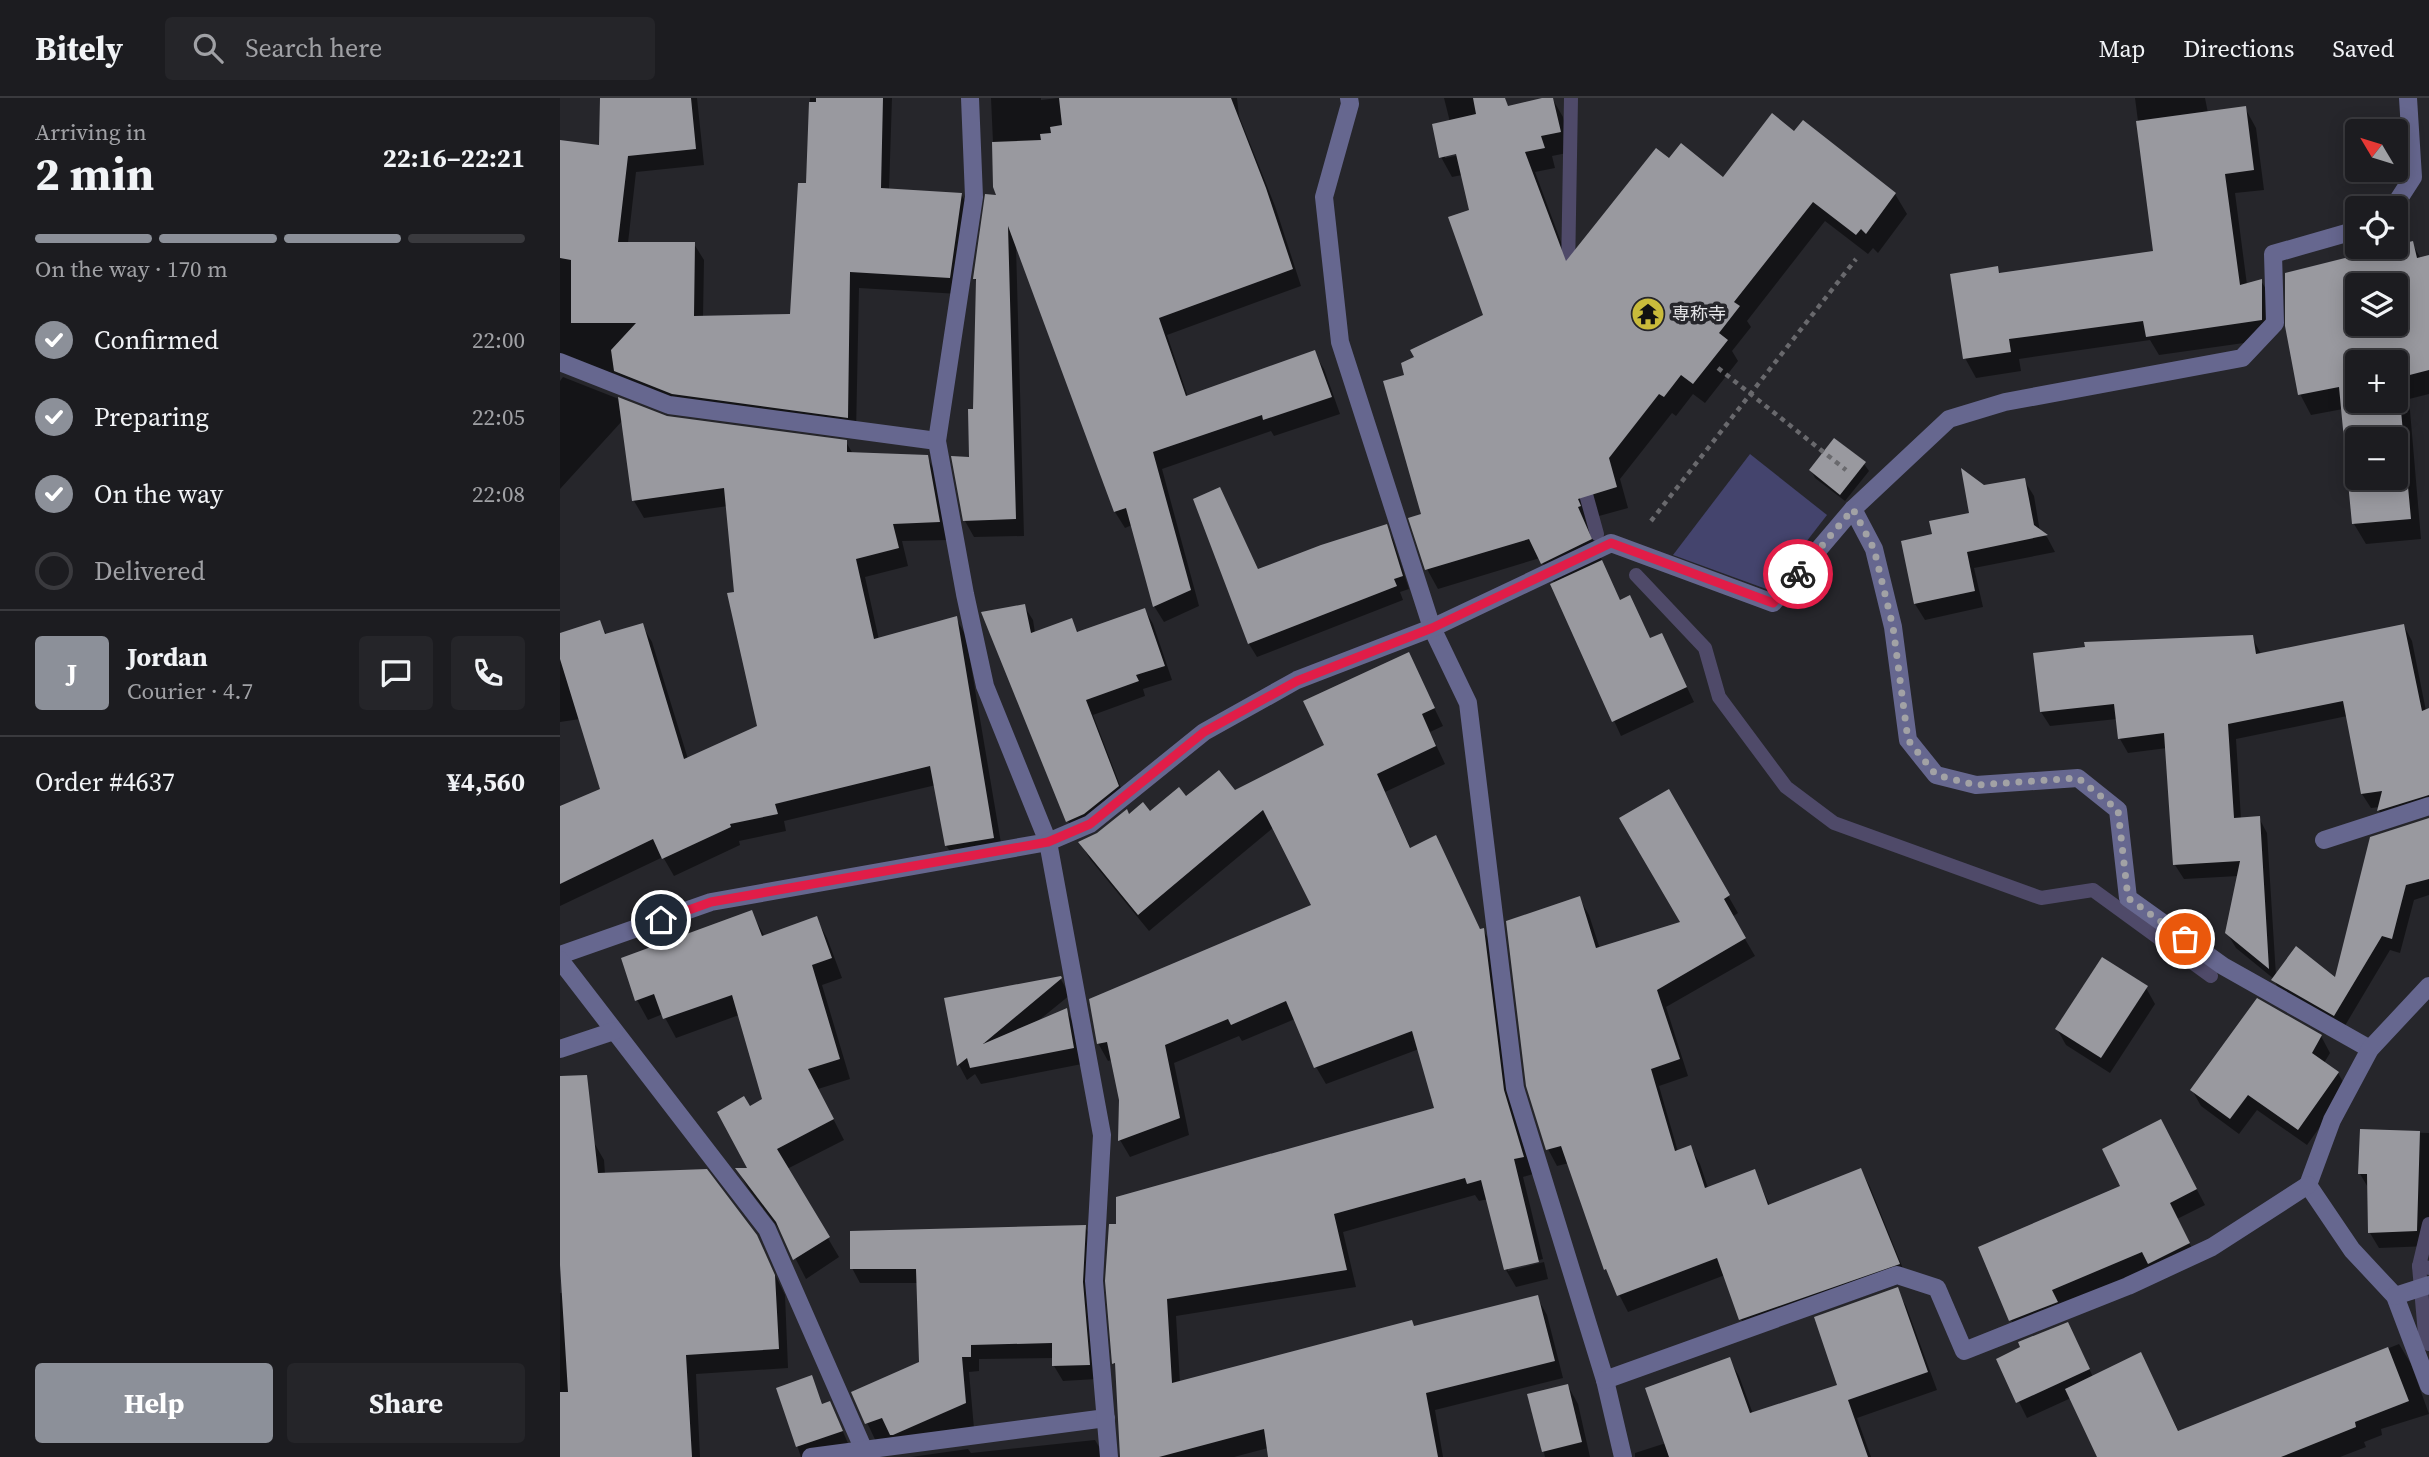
<!DOCTYPE html>
<html lang="en">
<head>
<meta charset="utf-8">
<style>
	:root { --surface:#1c1c20; --page:#252529; --text:#f1f3f6; --muted:#a0a1a5; --line:#3a3a3e; --accent:#8c9099 }
	body { margin:0; font-family:"Source Serif 4","Noto Sans JP",serif; background:var(--page); color:var(--text); height:100vh; display:flex; flex-direction:column; font-size:26px; white-space:nowrap }
	* { box-sizing:border-box; margin:0 }
	p { font-size:23px; color:var(--muted) }
	.icon { flex:none; width:38px; height:38px; fill:none; stroke:currentColor; stroke-width:2; stroke-linecap:round; stroke-linejoin:round }
	.map { position:relative; flex:1; overflow:hidden }
	.panel { display:flex; flex-direction:column; background:var(--surface); width:560px }
	.panel>* { flex:none }
	.needle { width:46px; rotate:308deg }
	.fabs { position:absolute; left:1785px; top:21px; display:grid; gap:14px }
	.fabs a { display:grid; place-items:center; width:63px; height:63px; border-radius:7px; background:var(--surface); box-shadow:0 4px 18px #0003,0 0 0 2px var(--line); font-size:35px }
	.pin { position:absolute; display:grid; place-items:center; width:60px; height:60px; color:#fff; margin:-30px; border:4px solid #fff; border-radius:50%; box-shadow:0 2px 7px #0007 }
	.courier { position:absolute; display:grid; place-items:center; width:70px; height:70px; margin:-35px; border:5px solid #e11d48; border-radius:50%; background:#fff; color:#222; box-shadow:0 2px 9px #0007 }
	.head em { font-style:normal; font-weight:700 }
	.head div { display:flex; flex-direction:column-reverse }
	.head { display:flex; align-items:center; justify-content:space-between; height:119px; padding:0 35px }
	h1 { font-size:46px; font-weight:700; line-height:52px }
	.bar { display:grid; grid-template-columns:repeat(4,1fr); gap:10px 7px; align-content:center; height:84px; padding:0 35px }
	.bar i { height:9px; border-radius:5px; background:var(--line) }
	.bar .active { background:var(--accent) }
	.bar p { grid-column:span 4 }
	.line { display:flex; align-items:center; gap:18px; padding:0 35px; border-top:2px solid var(--line) }
	.line div { flex:1 }
	.round { display:grid; place-items:center; flex:none; width:74px; height:74px; border-radius:7px; background:var(--page) }
	ol { padding:0 35px; list-style:none }
	li { display:flex; align-items:center; gap:21px; height:77px }
	li p { margin-inline-start:auto }
	li .icon { padding:7px; border-radius:50%; background:var(--accent); color:#fff; stroke-width:4 }
	li:last-child { color:var(--muted) }
	li i { width:38px; height:38px; border:4px solid var(--line); border-radius:50% }
	.primary-button { display:flex; gap:14px; margin-top:auto; padding:14px 35px }
	.primary-button a { flex:1; height:80px; border-radius:7px; background:var(--accent); color:#fff; font-size:28px; font-weight:700; line-height:80px; text-align:center }
	.primary-button a+a { background:var(--page); color:var(--text) }
	header { display:flex; align-items:center; gap:42px; box-sizing:border-box; height:98px; padding:0 35px; background:var(--surface); border-bottom:2px solid var(--line) }
	header strong { font-size:33px }
	nav { display:flex; gap:38px; margin-inline-start:auto; font-size:24px }
	.search { width:490px; height:63px; background:var(--page); display:flex; align-items:center; gap:18px; box-sizing:border-box; padding:0 24px; border-radius:7px; color:var(--muted); font-size:26px }
	main { display:flex; flex:1; min-height:0 }
	.map>svg:first-child { display:block }
	.green { fill:#44446d }
	.shadow { fill:#0007; fill-rule:evenodd }
	.lines { fill:none; stroke-linecap:round; stroke-linejoin:round }
	.stream { stroke:#4f4a69; stroke-width:14 }
	.building { fill:#99999f; fill-rule:evenodd }
	.path { stroke:#69696d; stroke-width:4.5; stroke-dasharray:5 5; stroke-linecap:butt }
	.minor { stroke:#66678f; stroke-width:18 }
	.done { stroke:#a2a2a5; stroke-width:7; stroke-dasharray:0 12.6 }
	.route { stroke:#e11d48; stroke-width:9 }
	.labels { text-anchor:middle; stroke-width:7; stroke-linejoin:round; paint-order:stroke }
	.poi-label { font-size:18px; fill:#e4e4e7; stroke:#26262b; text-anchor:start }
</style>
</head>
<body>
<header>
<strong>Bitely</strong>
<div class="search"><svg class="icon" aria-label="search" viewBox="0 0 24 24"><circle cx="10" cy="10" r="6"/><path d="M15 15l6 6"/></svg>Search here</div>
<nav><a>Map</a><a>Directions</a><a>Saved</a></nav>
</header>
<main>
<section class="panel">
<div class="head"><div><h1>2 min</h1><p>Arriving in</p></div><em>22:16–22:21</em></div>
<div class="bar"><i class="active"></i><i class="active"></i><i class="active"></i><i></i><p>On the way · 170 m</p></div>
<ol>
<li><svg class="icon" aria-label="check" viewBox="0 0 24 24"><path d="M5 12l5 5 9-10"/></svg>Confirmed<p>22:00</p></li>
<li><svg class="icon" aria-label="check" viewBox="0 0 24 24"><path d="M5 12l5 5 9-10"/></svg>Preparing<p>22:05</p></li>
<li><svg class="icon" aria-label="check" viewBox="0 0 24 24"><path d="M5 12l5 5 9-10"/></svg>On the way<p>22:08</p></li>
<li><i></i>Delivered</li>
</ol>
<div class="line" style="height:126px"><b class="round" style="background:var(--accent);color:#fff">J</b><div><b>Jordan</b><p>Courier · 4.7</p></div><a class="round"><svg class="icon" aria-label="chat" viewBox="0 0 24 24"><path d="M4 5h16v11H9l-5 4z"/></svg></a><a class="round"><svg class="icon" aria-label="phone" viewBox="0 0 24 24"><path d="M5 4h4l2 5-3 2q2 4 5 5l2-3 5 2v4C11 20 4 13 5 4z"/></svg></a></div>
<div class="line" style="height:91px"><div>Order #4637</div><b>¥4,560</b></div>
<div class="primary-button"><a>Help</a><a>Share</a></div>
</section>
<div class="map">
<svg width="1869" height="1359" viewBox="0 0 1869 1359">
	<rect width="100%" height="100%" fill="#26262b"/>
	<polygon class="green" points="1190,356 1267,417 1209,492 1113,457"/>
	<g class="shadow">
		<polygon points="42,0 137,0 144,67 76,74 68,145 134,146 144,162 143,219 232,217 248,87 250,0 332,0 329,92 401,96 411,113 399,196 299,190 296,335 123,312 0,257 0,44 40,49"/>
		<polygon points="431,0 481,0 481,2 498,0 677,0 679,18 715,108 741,188 607,237 628,299 754,255 764,271 780,316 714,338 711,333 602,371 639,508 604,524 594,508 572,427 565,430 555,414 456,148 464,438 414,439 405,423 415,313 418,186 415,181 439,99 435,89"/>
		<path d="M 884,0 L 929,0 L 932,14 L 992,0 L 1003,19 L 1012,54 L 992,58 L 995,70 L 975,74 L 1008,163 L 1109,63 L 1163,82 L 1234,35 L 1335,96 L 1347,116 L 1318,155 L 1313,150 L 1308,156 L 1265,123 L 1187,223 L 1191,229 L 1172,253 L 1178,263 L 1145,305 L 1133,296 L 1116,318 L 1112,315 L 1060,381 L 1068,410 L 1028,421 L 1031,428 L 1028,430 L 1042,462 L 1040,463 L 1061,504 L 1091,542 L 1109,552 L 1134,604 L 1061,638 L 992,487 L 995,486 L 980,460 L 878,491 L 867,471 L 864,417 L 846,278 L 925,218 L 911,113 L 902,77 L 892,79 L 881,59 L 890,24 ZM 904,53 L 905,56 L 885,60 L 885,57 Z"/>
		<polygon points="1575,0 1645,0 1648,15 1685,10 1696,30 1704,92 1675,95 1687,187 1701,183 1713,202 1712,241 1599,257 1590,242 1459,261 1461,273 1416,280 1405,260 1437,170 1441,177 1595,155"/>
		<path d="M 1852,145 L 1861,161 L 1869,159 L 1869,296 L 1849,301 L 1861,441 L 1806,446 L 1794,426 L 1783,311 L 1751,317 L 1740,296 L 1727,228 ZM 1797,187 L 1836,187 L 1836,226 L 1797,226 ZM 1797,264 L 1836,264 L 1836,303 L 1797,303 ZM 1797,341 L 1836,341 L 1836,380 L 1797,380 Z"/>
		<polygon points="3,279 107,320 286,344 293,356 367,359 377,377 389,442 342,443 348,468 305,479 319,542 396,520 406,538 443,757 397,765 386,747 376,687 224,723 226,733 179,743 180,747 114,778 103,759 0,808 0,710 42,692 20,621 0,624 0,537 39,524 47,537 82,527 92,544 128,661 199,629 176,495 168,408 84,420 74,403 63,322 0,391 0,283"/>
		<polygon points="1304,366 1309,373 1285,403 1255,380 1251,372"/>
		<polygon points="1464,382 1474,398 1480,434 1487,439 1495,454 1414,470 1423,509 1365,522 1355,506 1343,445 1374,437 1411,416 1423,389"/>
		<polygon points="667,405 699,473 826,429 833,442 849,491 840,494 843,502 697,559 689,546"/>
		<polygon points="464,508 473,522 475,535 511,522 519,536 585,512 593,526 612,582 583,591 585,598 533,617 566,703 516,737 508,723"/>
		<polygon points="1844,528 1852,543 1866,613 1869,612 1869,713 1827,727 1819,713 1820,709 1811,710 1802,696 1787,618 1676,641 1681,721 1699,720 1707,735 1716,878 1776,883 1869,722 1869,797 1854,802 1840,855 1830,852 1783,931 1721,897 1714,881 1676,850 1667,835 1678,778 1624,781 1615,767 1607,650 1568,655 1560,641 1557,621 1490,628 1481,614 1692,539 1701,556"/>
		<polygon points="848,556 883,628 870,634 885,666 825,694 851,751 875,740 921,833 923,832 933,849 973,1076 963,1079 983,1161 948,1170 948,1173 984,1164 988,1181 956,1189 946,1172 928,1101 919,1103 915,1097 783,1134 796,1189 616,1218 620,1285 977,1199 987,1217 1003,1280 875,1312 883,1359 709,1359 708,1350 674,1359 562,1359 557,1270 554,1265 558,1128 877,1011 859,951 766,986 756,969 735,921 682,943 679,938 614,965 629,1037 570,1059 560,1042 561,1002 552,962 548,963 538,945 753,807 714,729 589,833 530,761 520,744 569,718 589,715 625,700 674,694 766,648"/>
		<polygon points="1108,694 1178,815 1172,819 1195,858 1106,909 1128,978 1099,988 1118,1054 1130,1049 1140,1066 1148,1090 1194,1073 1210,1108 1301,1072 1310,1089 1348,1183 1190,1238 1181,1221 1165,1177 1068,1214 1046,1171 1009,1065 997,1068 988,1051 1019,800 1029,817 1040,851 1122,825"/>
		<polygon points="191,814 205,839 256,820 267,840 282,880 262,887 290,981 258,991 284,1042 227,1071 279,1159 246,1181 223,1136 188,1090 178,1072 189,1072 189,1010 204,1002 179,917 116,940 103,916 88,922 77,902"/>
		<polygon points="500,880 510,897 478,923 506,912 515,928 522,966 421,986 415,976 407,982 399,967 386,901"/>
		<polygon points="1586,890 1595,906 1550,975 1506,947 1497,931"/>
		<polygon points="1761,938 1770,955 1764,965 1778,975 1787,991 1747,1047 1697,1012 1679,1036 1641,1008 1632,992"/>
		<polygon points="1802,1033 1869,1035 1869,1148 1819,1150 1810,1135 1809,1091 1800,1076"/>
		<polygon points="1609,1039 1645,1107 1617,1121 1638,1162 1460,1238 1451,1222 1562,1089"/>
		<polygon points="33,1043 44,1062 45,1076 196,1138 225,1197 228,1270 136,1276 140,1359 0,1359 0,1195 4,1195 0,1140 0,1046"/>
		<polygon points="525,1129 533,1143 537,1281 503,1283 494,1268 494,1260 419,1261 419,1273 409,1274 415,1342 321,1354 293,1295 360,1265 358,1185 300,1185 292,1170"/>
		<polygon points="1336,1191 1346,1208 1377,1292 1297,1320 1311,1359 1075,1359 1075,1355 1106,1345 1169,1261 1179,1278 1193,1316 1279,1288"/>
		<polygon points="1869,1234 1869,1252 1863,1236"/>
		<polygon points="1516,1242 1533,1279 1581,1256 1619,1334 1839,1246 1851,1266 1869,1316 1821,1331 1822,1337 1804,1344 1806,1349 1780,1359 1539,1359 1511,1300 1467,1320 1438,1262"/>
		<polygon points="252,1280 263,1308 274,1313 290,1350 241,1359 218,1291"/>
		<polygon points="1008,1288 1018,1306 1030,1359 985,1359 970,1297"/>
		<polygon points="535,1342 545,1359 351,1359 408,1351 411,1355"/>
	</g>
	<g class="lines">
		<g class="stream">
			<polyline points="1006,176 1008,175 1011,0"/>
			<polyline points="1022,382 1037,436"/>
			<polyline points="1076,477 1145,550 1159,599 1226,689 1274,725 1481,800 1533,792 1651,878"/>
			<polyline points="1869,1126 1859,1168 1869,1170"/>
			<polyline points="1859,1168 1865,1236 1869,1246"/>
		</g>
	</g>
	<g class="building">
		<polygon points="40,0 131,0 136,51 68,58 58,144 135,144 134,218 230,216 238,85 246,85 249,4 256,4 256,0 323,0 321,90 402,95 390,180 290,174 288,320 112,296 54,273 51,252 76,225 11,225 11,162 0,160 0,42 39,47"/>
		<polygon points="499,0 671,0 706,90 733,171 599,220 626,298 755,252 772,299 703,322 702,317 593,354 631,492 593,509 566,410 554,414 448,128 456,421 403,423 391,358 409,359 408,311 413,311 416,181 413,181 425,96 436,97 433,89 432,44 481,42 480,36 491,35 490,29 502,27"/>
		<polygon points="913,0 945,0 948,8 982,0 993,0 1001,34 981,38 985,50 965,54 1006,163 1096,50 1109,60 1121,45 1163,79 1212,15 1234,33 1243,22 1336,95 1306,136 1301,131 1296,137 1253,104 1174,204 1180,208 1159,235 1168,242 1133,286 1121,277 1104,299 1099,296 1049,360 1057,389 1018,401 1021,408 1018,409 1032,441 981,466 969,441 865,472 848,420 861,416 823,283 844,277 841,265 854,259 850,252 923,217 888,119 909,112 896,56 879,60 872,26 916,16"/>
		<polygon points="1686,8 1694,72 1665,76 1680,187 1702,181 1702,222 1586,239 1583,223 1449,241 1451,254 1403,261 1390,176 1438,168 1439,175 1593,153 1576,23"/>
		<path d="M 1853,143 L 1857,160 L 1869,157 L 1869,272 L 1838,280 L 1851,421 L 1792,426 L 1779,289 L 1738,297 L 1725,228 L 1725,175 ZM 1797,187 L 1836,187 L 1836,226 L 1797,226 ZM 1797,264 L 1836,264 L 1836,303 L 1797,303 ZM 1797,341 L 1836,341 L 1836,380 L 1797,380 Z"/>
		<polygon points="58,299 107,318 287,342 287,354 368,357 380,424 333,426 339,450 296,461 314,541 397,518 434,740 385,748 370,668 215,706 218,716 170,726 171,729 102,761 93,741 0,786 0,708 40,691 0,561 0,535 40,522 45,536 83,525 124,661 197,628 167,495 174,494 164,390 72,403"/>
		<polygon points="1274,340 1306,364 1280,397 1249,372"/>
		<polygon points="1401,370 1424,387 1465,380 1474,427 1488,437 1407,454 1415,493 1354,506 1341,443 1372,436 1369,423 1409,415"/>
		<polygon points="660,389 698,471 761,447 827,426 843,478 834,481 837,488 688,546 633,401"/>
		<polygon points="1042,462 1060,502 1070,497 1090,540 1102,535 1127,589 1052,624 990,486"/>
		<polygon points="465,506 471,535 512,520 517,534 585,510 605,568 576,577 579,583 526,602 559,688 524,716 506,724 421,514"/>
		<polygon points="1844,526 1862,613 1869,610 1869,697 1817,713 1822,693 1801,696 1783,603 1668,626 1674,720 1700,718 1709,871 1665,835 1680,763 1613,767 1604,635 1558,641 1554,606 1480,614 1473,555 1525,549 1524,544 1693,537 1696,556"/>
		<polygon points="849,554 875,610 862,616 876,648 817,676 850,750 876,737 920,831 924,830 944,992 964,1059 954,1061 979,1164 944,1172 921,1082 907,1086 905,1080 774,1116 787,1172 607,1201 612,1285 852,1222 854,1228 978,1197 995,1263 866,1295 878,1359 708,1359 704,1331 599,1359 560,1359 555,1265 552,1266 545,1183 549,1126 556,1126 556,1099 874,1010 852,933 754,970 726,903 671,927 668,921 605,947 620,1020 558,1043 559,1002 547,944 537,946 529,901 751,807 703,712 578,817 518,744 537,735 567,711 569,716 583,704 590,713 619,689 626,698 659,672 675,692 764,647 743,603"/>
		<polygon points="1109,691 1170,797 1164,801 1186,840 1097,892 1120,961 1091,971 1115,1053 1131,1047 1145,1090 1195,1071 1208,1107 1301,1070 1340,1166 1179,1222 1157,1160 1057,1198 1046,1171 1044,1172 1001,1048 986,1052 966,988 946,823 1020,798 1036,850 1120,824 1059,720"/>
		<polygon points="1869,720 1869,781 1846,787 1832,841 1822,838 1774,918 1711,882 1736,848 1775,879 1810,739"/>
		<polygon points="192,812 202,838 257,818 272,860 252,867 280,961 248,971 274,1021 217,1051 270,1139 233,1162 216,1124 175,1070 187,1070 157,1014 184,998 190,1008 202,1001 172,897 103,921 94,896 75,903 61,860"/>
		<polygon points="1542,859 1588,888 1541,960 1495,931"/>
		<polygon points="501,878 502,880 423,946 507,910 514,950 410,970 407,960 397,968 384,900"/>
		<polygon points="1697,900 1762,937 1752,955 1779,974 1738,1032 1688,997 1670,1021 1630,992"/>
		<polygon points="27,977 38,1075 147,1071 197,1137 215,1177 219,1251 126,1257 132,1359 0,1359 0,1294 8,1294 0,1167 0,978"/>
		<polygon points="1601,1021 1637,1091 1610,1105 1630,1145 1588,1166 1582,1154 1492,1192 1498,1204 1449,1223 1418,1149 1560,1088 1542,1051"/>
		<polygon points="1800,1031 1860,1033 1857,1133 1808,1135 1807,1076 1798,1076"/>
		<polygon points="526,1127 523,1184 530,1267 492,1268 492,1245 411,1247 411,1259 402,1259 406,1305 333,1337 330,1337 322,1320 305,1326 291,1294 359,1264 356,1171 290,1171 290,1133"/>
		<polygon points="1338,1189 1368,1274 1288,1302 1308,1359 1109,1359 1085,1290 1170,1259 1190,1315 1277,1287 1254,1219"/>
		<polygon points="1508,1224 1530,1271 1456,1305 1436,1261 1460,1249 1458,1244"/>
		<polygon points="1828,1249 1849,1303 1795,1324 1796,1329 1721,1359 1537,1359 1505,1291 1581,1254 1618,1333"/>
		<polygon points="252,1277 262,1306 270,1303 283,1333 236,1349 216,1290"/>
		<polygon points="1008,1286 1022,1344 982,1354 967,1296"/>
	</g>
	<g class="lines">
		<g class="path">
			<polyline points="1158,270 1286,372"/>
			<polyline points="1091,423 1296,161"/>
		</g>
		<g class="minor">
			<polyline points="789,0 790,6 764,99 780,244 872,530 908,605 955,990 1045,1282 1063,1359"/>
			<polyline points="1833,110 1853,79 1848,0"/>
			<polyline points="0,264 109,307 377,343"/>
			<polyline points="1293,411 1314,451 1333,529 1348,642 1376,677 1416,687 1518,680 1558,712 1568,800 1663,868 1810,951"/>
			<polyline points="1764,742 1869,708"/>
			<polyline points="0,857 151,804 488,744 425,588 405,496 377,343 414,99 410,0"/>
			<polyline points="0,862 207,1131 307,1359"/>
			<polyline points="1869,888 1810,951 1772,1022 1748,1087 1792,1152 1835,1198 1869,1288"/>
			<polyline points="0,951 54,933"/>
			<polyline points="1835,1198 1869,1187"/>
			<polyline points="1045,1282 1337,1177 1377,1190 1404,1253 1568,1188 1652,1149 1748,1087"/>
			<polyline points="251,1359 546,1320"/>
			<polyline points="549,1359 534,1183 542,1037 488,744 530,726 644,634 737,582 872,530 1051,445 1213,505 1293,411 1389,321 1445,304 1682,260 1715,225 1713,156 1797,132"/>
		</g>
	</g>
	<g class="lines">
		<polyline class="done" points="1238,476 1293,411 1314,451 1333,529 1348,642 1376,677 1416,687 1518,680 1558,712 1568,800 1625,841"/>
		<polyline class="route" points="101,822 151,804 488,744 530,726 644,634 737,583 872,530 1051,445 1213,505 1238,476"/>
	</g>
	<defs>
		<symbol id="temple-disc" viewBox="-11 -11 22 22"><circle r="9.5" fill="#c9bb3b" stroke="#26262b"/><path d="M0-6L5-2H3V0L6.5 2.5H4V6H1.5V3h-3V6H-4V2.5H-6.5L-3 0V-2H-5Z" fill="#111"/></symbol>
	</defs>
	<g fill-rule="evenodd">
		<use href="#temple-disc" x="1069" y="197" width="38" height="38"/>
	</g>
	<g class="labels">
		<g class="poi-label">
			<text x="1112" y="222">専称寺</text>
		</g>
	</g>
</svg>
<div class="fabs">
<a><svg class="needle" viewBox="-14 -14 28 28"><path d="M0-13l5 13h-10z" fill="#e53935"/><path d="M0 13l5-13h-10z" fill="#a0a1a5"/></svg></a>
<a><svg class="icon" aria-label="locate" viewBox="0 0 24 24"><circle cx="12" cy="12" r="6"/><path d="M12 2v4M12 18v4M2 12h4M18 12h4"/></svg></a>
<a><svg class="icon" aria-label="layers" viewBox="0 0 24 24"><path d="M12 4l9 5-9 5-9-5zM3 14l9 5 9-5"/></svg></a>
<a>+</a>
<a>−</a>
</div>
<div class="pin" style="left:1625px;top:841px;background:#ea580c"><svg class="icon" aria-label="bag" viewBox="0 0 24 24"><path d="M5 8h14l-1 12H6zM9 8a3 3 0 0 1 6 0"/></svg></div>
<div class="pin" style="left:101px;top:822px;background:#1f2937"><svg class="icon" aria-label="home" viewBox="0 0 24 24"><path d="M3 11l9-7 9 7M6 9v11h12V9"/></svg></div>
<div class="courier" style="left:1238px;top:476px"><svg class="icon" aria-label="bike" viewBox="0 0 24 24"><circle cx="6" cy="16" r="4"/><circle cx="18" cy="16" r="4"/><path d="M6 16l4-8h5l3 8M10 8l3 8H6M13 5h3"/></svg></div>
</div>
</main>
</body>
</html>
